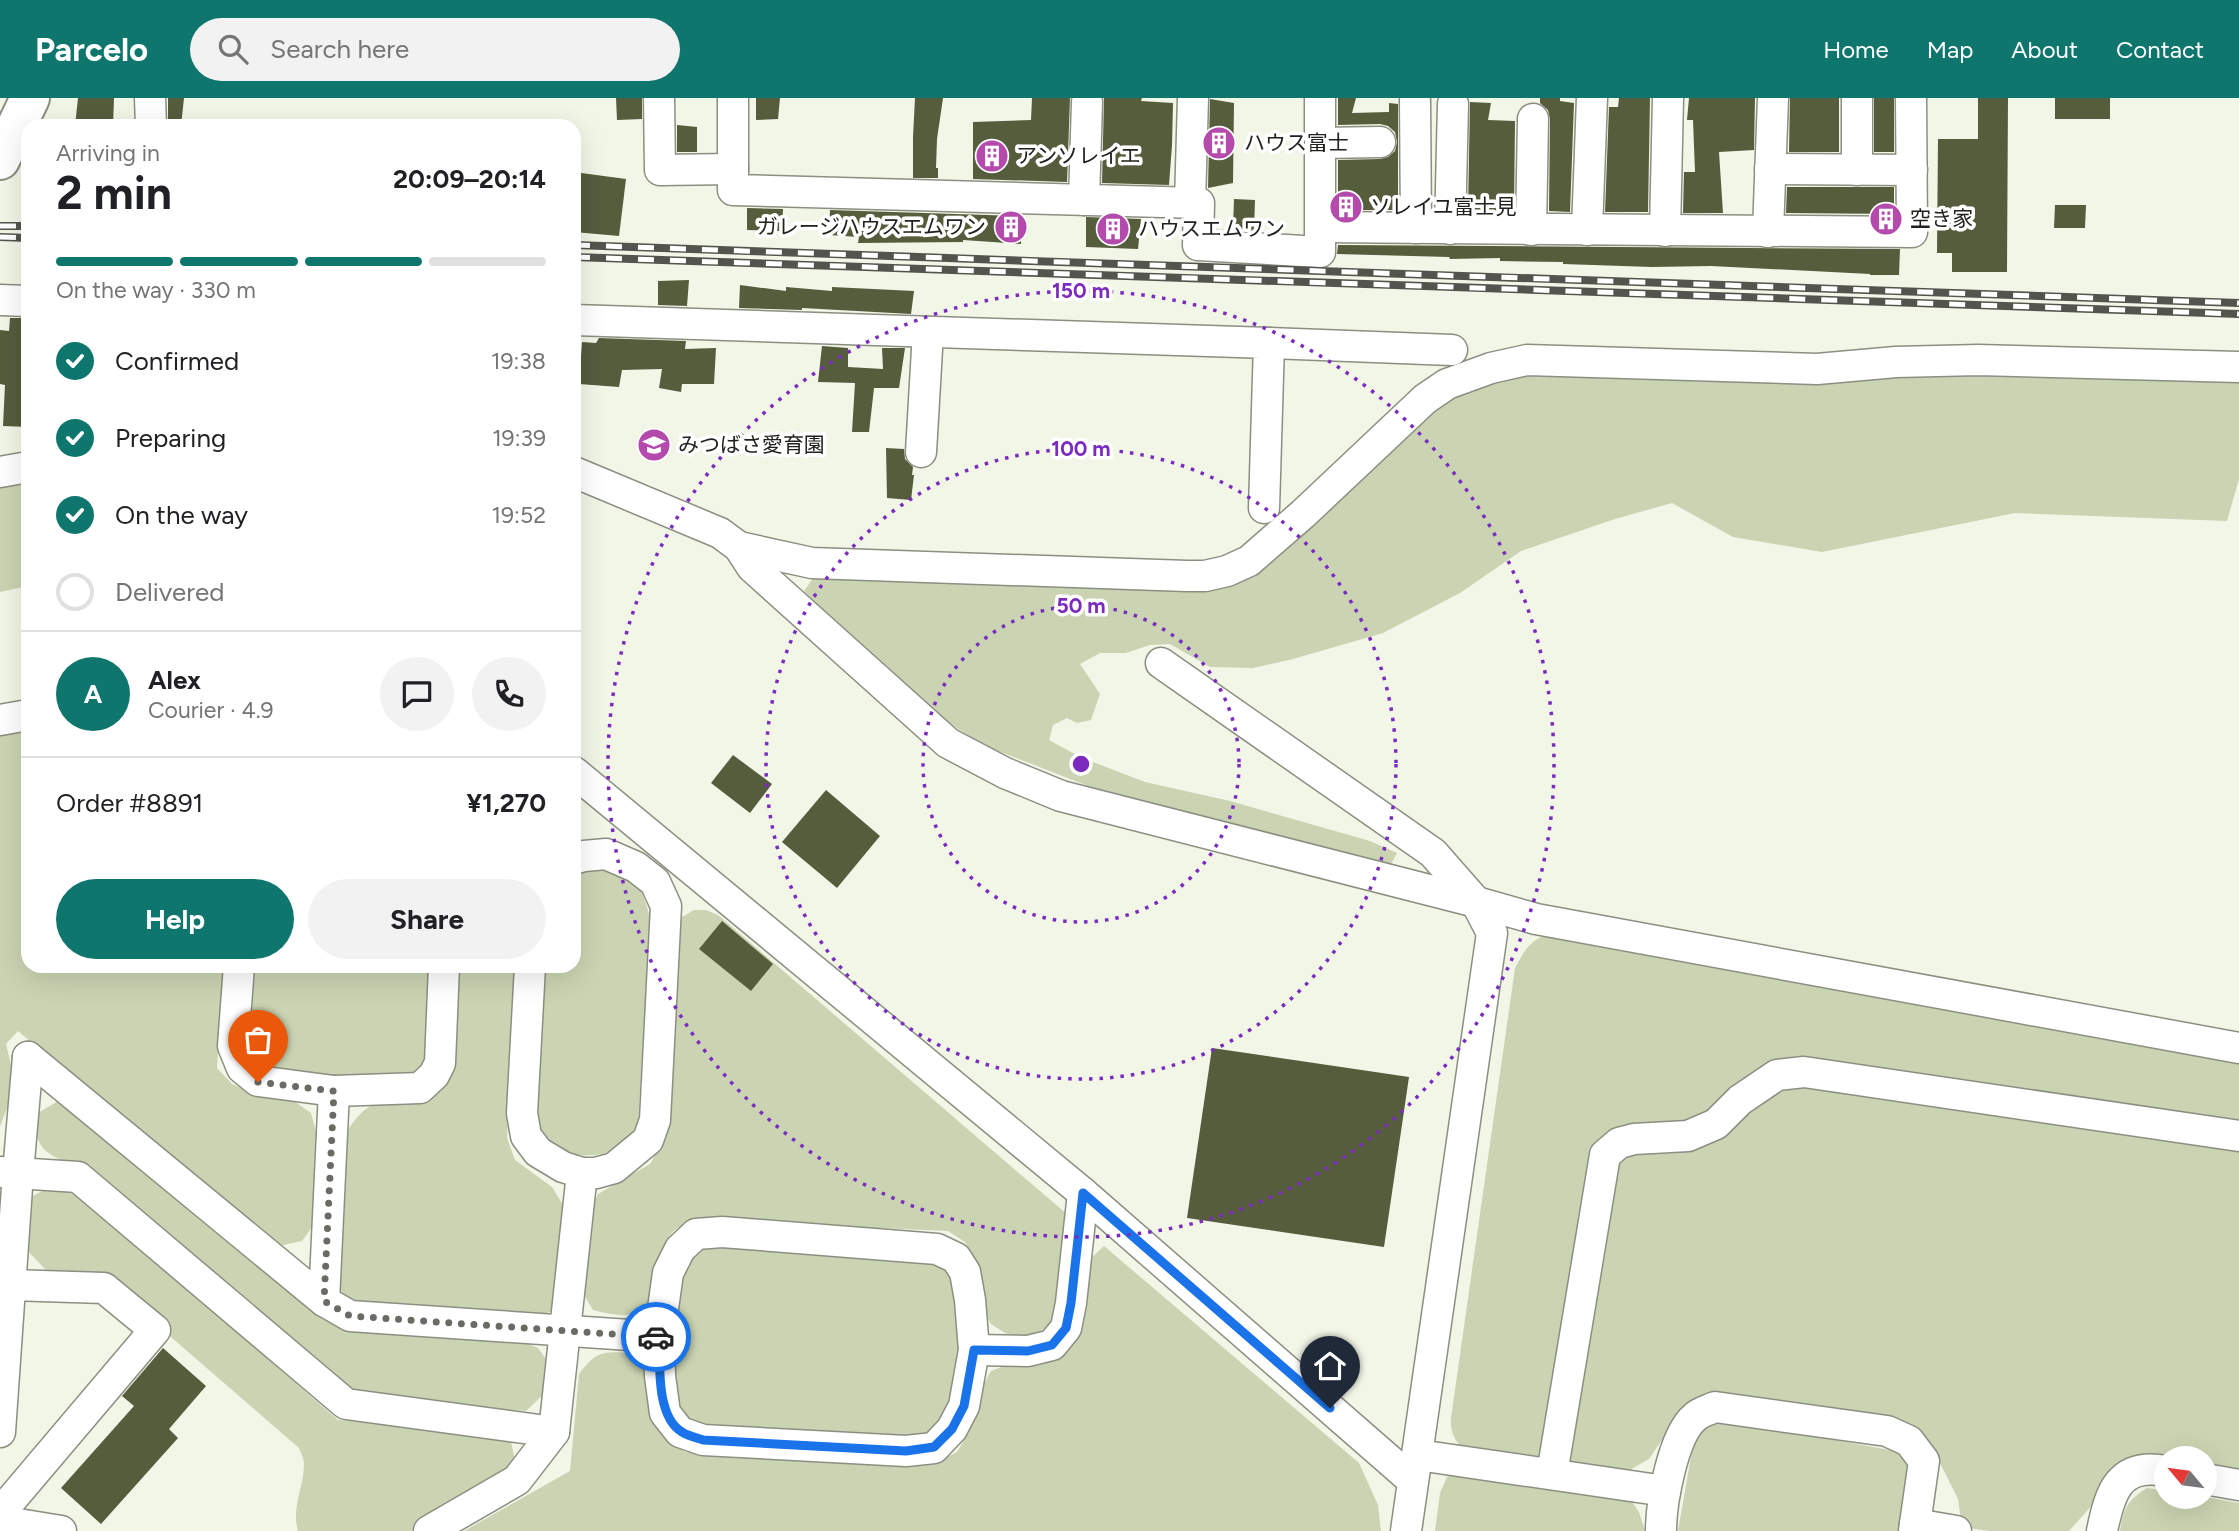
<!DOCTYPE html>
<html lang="en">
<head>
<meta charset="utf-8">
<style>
	:root { --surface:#fff; --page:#f2f2f2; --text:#202124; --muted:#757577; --line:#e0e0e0; --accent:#0f766e }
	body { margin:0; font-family:Figtree,"Noto Sans JP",sans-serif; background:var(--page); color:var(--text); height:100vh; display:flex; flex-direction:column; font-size:26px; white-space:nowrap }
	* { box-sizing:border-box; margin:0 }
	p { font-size:23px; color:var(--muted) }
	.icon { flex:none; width:38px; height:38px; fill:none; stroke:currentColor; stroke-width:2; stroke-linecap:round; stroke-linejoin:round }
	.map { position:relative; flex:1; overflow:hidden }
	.side { position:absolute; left:21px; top:21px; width:560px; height:854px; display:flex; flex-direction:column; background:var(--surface); border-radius:21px; box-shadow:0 7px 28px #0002 }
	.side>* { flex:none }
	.needle { width:46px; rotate:299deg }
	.controls { position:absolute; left:2154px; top:1348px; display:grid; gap:14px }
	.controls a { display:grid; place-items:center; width:63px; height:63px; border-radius:50%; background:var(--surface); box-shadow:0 7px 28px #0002; font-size:35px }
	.pin { position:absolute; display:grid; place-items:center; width:60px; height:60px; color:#fff; margin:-72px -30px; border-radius:50% 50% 50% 0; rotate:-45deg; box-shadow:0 0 7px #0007 }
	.pin .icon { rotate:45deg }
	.courier { position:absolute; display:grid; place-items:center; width:70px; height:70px; margin:-35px; border:5px solid #1a73e8; border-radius:50%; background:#fff; color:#222; box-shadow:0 2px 9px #0007 }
	.overview em { font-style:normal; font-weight:700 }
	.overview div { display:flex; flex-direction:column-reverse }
	.overview { display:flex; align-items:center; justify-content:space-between; height:119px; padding:0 35px }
	h1 { font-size:46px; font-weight:700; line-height:52px }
	.bar { display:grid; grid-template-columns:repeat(4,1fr); gap:10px 7px; align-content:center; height:84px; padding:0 35px }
	.bar i { height:9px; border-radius:5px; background:var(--line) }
	.bar .active { background:var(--accent) }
	.bar p { grid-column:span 4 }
	.line { display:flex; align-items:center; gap:18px; padding:0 35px; border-top:2px solid var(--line) }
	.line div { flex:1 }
	.round { display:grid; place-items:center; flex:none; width:74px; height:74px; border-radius:37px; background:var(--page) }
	ol { padding:0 35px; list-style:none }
	li { display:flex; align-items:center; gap:21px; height:77px }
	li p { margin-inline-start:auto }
	li .icon { padding:7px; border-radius:50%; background:var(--accent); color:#fff; stroke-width:4 }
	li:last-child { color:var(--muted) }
	li i { width:38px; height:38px; border:4px solid var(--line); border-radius:50% }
	.cta { display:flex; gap:14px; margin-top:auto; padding:14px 35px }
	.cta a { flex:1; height:80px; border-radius:42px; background:var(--accent); color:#fff; font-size:28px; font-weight:700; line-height:80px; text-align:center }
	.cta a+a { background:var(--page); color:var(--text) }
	header { display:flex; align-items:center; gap:42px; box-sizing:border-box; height:98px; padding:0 35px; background:var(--accent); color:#fff }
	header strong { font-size:33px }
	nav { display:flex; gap:38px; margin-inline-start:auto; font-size:24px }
	.search { width:490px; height:63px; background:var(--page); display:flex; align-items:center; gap:18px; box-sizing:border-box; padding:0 24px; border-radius:38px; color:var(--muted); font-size:26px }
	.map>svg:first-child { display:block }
	.green { fill:#cad4b2 }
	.building { fill:#555d3d }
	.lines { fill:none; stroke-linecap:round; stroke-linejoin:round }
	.minor-casing { stroke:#8b8f81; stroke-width:33 }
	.major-casing { stroke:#8b8f81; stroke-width:42 }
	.minor { stroke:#fff; stroke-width:30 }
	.major { stroke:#fff; stroke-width:38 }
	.rail-casing { stroke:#52544d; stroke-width:8 }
	.rail { stroke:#fff; stroke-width:5; stroke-dasharray:16; stroke-linecap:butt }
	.done { stroke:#696c64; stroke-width:7; stroke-dasharray:0 12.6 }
	.route { stroke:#1a73e8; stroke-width:9 }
	.ring { fill:none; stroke:#7b2cbf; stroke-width:3.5; stroke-dasharray:3.5 7 }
	.labels { text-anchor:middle; stroke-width:7; stroke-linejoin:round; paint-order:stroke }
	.poi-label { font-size:21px; fill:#20221d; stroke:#fff; text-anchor:start }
	.centre { fill:#7b2cbf; stroke:#fff; stroke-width:3.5 }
	.ring-label { font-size:21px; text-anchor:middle; font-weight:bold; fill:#7b2cbf; stroke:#fff; stroke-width:7; stroke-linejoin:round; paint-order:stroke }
</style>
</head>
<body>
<header>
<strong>Parcelo</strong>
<div class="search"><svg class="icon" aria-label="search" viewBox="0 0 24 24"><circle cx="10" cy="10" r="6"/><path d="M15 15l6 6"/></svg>Search here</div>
<nav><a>Home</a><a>Map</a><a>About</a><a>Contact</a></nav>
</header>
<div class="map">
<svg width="2239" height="1433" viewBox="0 0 2239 1433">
	<rect width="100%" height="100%" fill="#f1f6e7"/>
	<g class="green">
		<polygon points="1629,265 1698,284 1783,270 2239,269 2239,381 2227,423 2015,415 1822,454 1733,439 1672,405 1615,421 1521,453 1460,495 1383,535 1293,561 1253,570 1210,569 1170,546 1150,547 1126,555 1100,555 1080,566 1100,596 1091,622 1077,625 1067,620 1053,627 1049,642 1080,659 1145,684 1230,703 1370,743 1397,755 1391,766 1255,731 1124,702 988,649 958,631 916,601 892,573 850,540 804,493 828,459 1205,478 1465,280"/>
		<polygon points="28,378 28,488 0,494 0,383"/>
		<polygon points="28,629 28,868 224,868 217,970 232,986 253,995 294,1003 311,1015 318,1041 315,1125 302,1143 279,1148 260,1139 18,933 6,946 11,967 14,993 0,1028 0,634"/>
		<path d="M 608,772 C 638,785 642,788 650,820 L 638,1027 C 632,1034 626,1043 619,1048 C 598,1063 573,1057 550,1050 L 536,1027 L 544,868 L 574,868 L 574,775 Z"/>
		<path d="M 694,812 L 706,812 L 718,817 L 1068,1117 L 1059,1210 L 1050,1226 L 1038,1235 L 1017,1239 L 1005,1235 L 991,1226 L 983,1212 L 976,1161 L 965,1144 L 948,1133 L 695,1122 C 689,1125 680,1128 675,1132 C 666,1139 663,1151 661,1162 C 653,1211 645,1226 593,1212 L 584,1197 L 591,1110 L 598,1096 L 650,1066 L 668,1035 L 676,832 L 682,819 Z"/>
		<path d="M 1554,834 L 2239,946 L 2239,1382 L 2205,1377 L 2205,1360 L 2166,1360 L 2113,1384 L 2069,1433 L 1989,1433 L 1962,1429 L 1958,1401 L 1935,1355 L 1925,1341 L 1676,1321 L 1649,1361 L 1628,1373 L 1466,1354 C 1455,1343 1450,1336 1451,1320 L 1515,870 C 1527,848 1530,842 1554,834 Z"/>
		<polygon points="255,868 432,868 428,957 420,972 406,978 280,976 258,967 250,952"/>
		<path d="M 457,868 L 516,868 L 507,1040 L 515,1062 L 552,1089 L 568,1115 L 560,1195 L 552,1213 L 534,1220 L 357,1209 L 341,1193 L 339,1181 L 345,1037 C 367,1000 383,1000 423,1002 Z"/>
		<path d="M 62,1001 L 335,1225 L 518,1241 L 538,1250 L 553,1271 L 547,1293 L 526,1313 L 351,1299 L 79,1068 C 48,1058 33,1052 36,1016 Z"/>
		<path d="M 61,1090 L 86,1103 L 338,1322 L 489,1335 L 511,1344 L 515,1362 L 505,1380 L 411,1433 L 298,1433 C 291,1410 304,1389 304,1366 C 304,1361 301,1355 299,1350 L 104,1181 L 71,1180 L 45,1171 L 24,1149 L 29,1100 L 44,1092 Z"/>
		<polygon points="704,1148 935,1159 946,1170 959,1196 955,1302 951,1318 921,1340 695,1330 681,1322 674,1299 681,1179 685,1164"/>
		<path d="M 1104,1148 L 1359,1365 L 1378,1407 L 1381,1433 L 464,1433 L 570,1373 L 579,1276 C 596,1253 603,1253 630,1255 L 647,1275 L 653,1319 L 665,1341 L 685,1354 L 932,1367 L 957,1354 L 969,1334 L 976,1301 L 991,1273 L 1013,1265 L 1042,1263 L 1066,1254 L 1081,1234 L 1090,1161 Z"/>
		<polygon points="1720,1321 1895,1353 1909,1368 1905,1433 1678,1433 1695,1336"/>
		<polygon points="1465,1370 1629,1399 1639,1414 1645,1433 1435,1433 1440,1395 1447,1379"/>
		<path d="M 2147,1390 L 2166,1393 L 2166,1398 L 2200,1398 L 2239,1405 L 2239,1433 L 2120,1433 C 2124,1409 2127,1403 2147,1390 Z"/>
	</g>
	<g class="building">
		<polygon points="78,0 114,0 113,28 75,28"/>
		<polygon points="168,0 184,0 181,28 168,28"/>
		<polygon points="616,0 642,0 642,21 617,22"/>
		<polygon points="756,0 780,0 778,21 756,22"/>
		<polygon points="915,0 943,0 937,41 936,70 938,70 938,80 913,80 913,39"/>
		<polygon points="1032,0 1070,0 1067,84 973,81 973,24 1031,22"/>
		<polygon points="1104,0 1142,0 1141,3 1173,5 1172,47 1169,87 1102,85"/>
		<polygon points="1338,0 1356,0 1352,15 1389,14 1389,5 1398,6 1398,112 1338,112 1338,62 1380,61 1388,59 1395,53 1397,44 1395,34 1388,28 1380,26 1338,27"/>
		<polygon points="1540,0 1560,0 1560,3 1574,5 1570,114 1549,113 1550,21 1548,12 1540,5"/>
		<polygon points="1619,0 1650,0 1648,114 1605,114 1609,9 1618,9"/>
		<polygon points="1689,0 1755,0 1754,52 1719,54 1723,115 1683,115 1684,74 1695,74 1693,22 1687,22"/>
		<polygon points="1790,0 1839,0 1839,54 1789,54"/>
		<rect x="1874" y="0" width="20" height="54"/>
		<polygon points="1978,0 2008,0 2007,174 1952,174 1952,155 1937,155 1938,41 1978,41"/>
		<rect x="2055" y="0" width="55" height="21"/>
		<polygon points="1210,1 1234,5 1233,85 1208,90"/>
		<polygon points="1470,4 1491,5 1488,22 1515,23 1514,113 1468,113"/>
		<polygon points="677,27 697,29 697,54 677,54"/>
		<polygon points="574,74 626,81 619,138 574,134"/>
		<polygon points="1787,89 1894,89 1894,116 1786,115"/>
		<polygon points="1234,101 1255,102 1254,133 1233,131"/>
		<polygon points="2055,107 2086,107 2085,130 2054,130"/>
		<polygon points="747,110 783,111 782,133 747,132"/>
		<polygon points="830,112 1021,118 1021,146 963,142 963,144 858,145 859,139 829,137"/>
		<polygon points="1086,119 1141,121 1138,151 1086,149"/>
		<polygon points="1338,147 1900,151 1899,177 1870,177 1870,176 1711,168 1652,169 1563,166 1563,164 1500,163 1500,160 1450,161 1449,159 1337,156"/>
		<polygon points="689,182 687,208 658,207 658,183"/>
		<polygon points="740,187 786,193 786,189 832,193 832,189 914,193 911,216 802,210 802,212 739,210"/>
		<polygon points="10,220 28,220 28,329 3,328 5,287 0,286 0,232 9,233"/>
		<polygon points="599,240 686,243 685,251 716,250 714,286 682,286 681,294 659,290 662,271 622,272 619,289 579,286 582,244 596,245"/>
		<polygon points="822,248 848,250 848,269 883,271 882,250 905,250 899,290 874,290 869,334 852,334 855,285 818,284"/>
		<polygon points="886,350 904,351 905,361 913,369 912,377 914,377 911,402 887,400"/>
		<polygon points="733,657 772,686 750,715 711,685"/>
		<polygon points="826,692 880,738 837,790 782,744"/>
		<polygon points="722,823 773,866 751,893 699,851"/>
		<polygon points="1212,950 1409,979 1384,1149 1187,1120"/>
		<polygon points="163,1250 206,1288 169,1331 178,1340 101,1426 61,1390 134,1308 122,1298"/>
	</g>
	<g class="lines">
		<defs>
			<g id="minor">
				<polyline points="150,0 151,28"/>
				<polyline points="659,0 660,72 733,71"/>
				<polyline points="733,0 733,92 1199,105 1198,147 1320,154 1320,0"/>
				<polyline points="1857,0 1857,72"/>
				<polyline points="1415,3 1416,130"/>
				<polyline points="1321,45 1380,44"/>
				<polyline points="1770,71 1912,72"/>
				<polyline points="1084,102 1087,4"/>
				<polyline points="1190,105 1193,0"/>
				<polyline points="1321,129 1912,134 1911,0"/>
				<polyline points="1450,131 1453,6"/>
				<polyline points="1531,132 1533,21"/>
				<polyline points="1587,132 1592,0"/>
				<polyline points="1665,133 1668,0"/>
				<polyline points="1768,134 1773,0"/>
				<polyline points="0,202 28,203"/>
				<polyline points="574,222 1269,245 1264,410"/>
				<polyline points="1269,245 1452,252"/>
				<polyline points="921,354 928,234"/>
				<polyline points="0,374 28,369"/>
				<polyline points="574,374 720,435 739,449 752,469 948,645 1005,675 1061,698 1476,804 1536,821 2239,950"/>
				<polyline points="739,449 812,465 1187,478 1205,478 1227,473 1249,463 1303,416 1425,301 1447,286 1491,270 1527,262 1817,271 1896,264 1978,262 2239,269"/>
				<polyline points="1161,565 1433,755 1476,804 1492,835 1406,1433"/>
				<polyline points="0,622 28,617"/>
				<polyline points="574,674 1083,1095 1412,1382"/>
				<polyline points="239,868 233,948 242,970 258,983 334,993 420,990 434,977 440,965 444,868"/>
				<polyline points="530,868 522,1015 526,1038 538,1054 563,1069 582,1075 596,1075 614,1070 648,1042 655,1022 666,808 655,784 636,769 606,756 584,758 574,761"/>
				<polyline points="28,959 324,1203 350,1218 659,1239"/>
				<polyline points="0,1074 78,1079 346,1306 554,1334"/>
				<polygon points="722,1134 937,1151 956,1160 965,1174 970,1202 974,1252 964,1308 952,1331 934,1350 906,1353 703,1342 680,1334 665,1315 660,1278 659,1239 668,1175 680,1151 696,1136"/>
				<polyline points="324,1203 334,993"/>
				<polyline points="974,1252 1028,1253 1052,1247 1066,1230 1071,1205 1083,1095"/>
				<polyline points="0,1334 18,1075 28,959"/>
				<polyline points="1418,1357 1665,1393"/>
				<polyline points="1552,1376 1605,1057 1619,1045 1634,1041 1688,1038 1716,1026 1740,1002 1777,977 1804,974 2239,1038"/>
				<polyline points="2205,1381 2239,1387"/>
				<polyline points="0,1415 155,1232 104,1190 10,1187"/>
				<polyline points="0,1423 61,1433"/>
				<polyline points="1915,1426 1956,1433"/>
				<polyline points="429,1433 517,1382 554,1334 582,1075"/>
				<path d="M 1661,1433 C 1661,1405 1673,1337 1695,1319 C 1700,1314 1709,1312 1715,1309 L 1887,1333 L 1909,1343 L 1924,1363 L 1914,1433"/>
				<path d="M 2102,1433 C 2110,1394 2119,1364 2166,1373"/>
			</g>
			<polyline id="major" points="0,62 30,0"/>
		</defs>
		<use href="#minor" class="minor-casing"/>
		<use href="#major" class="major-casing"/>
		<use href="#minor" class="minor"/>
		<use href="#major" class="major"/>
		<defs>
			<g id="rail">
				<polyline points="0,128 28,128"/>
				<polyline points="0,139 28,140"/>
				<polyline points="574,147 2239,205"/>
				<polyline points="574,159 2239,216"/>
			</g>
		</defs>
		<use href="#rail" class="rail-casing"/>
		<use href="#rail" class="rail"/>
	</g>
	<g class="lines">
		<polyline class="done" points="258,984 334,993 324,1203 350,1218 656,1239"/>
		<path class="route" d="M 656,1239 L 659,1239 C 660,1266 656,1319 682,1334 C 688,1338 697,1340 703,1342 L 906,1353 L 934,1349 L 952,1331 L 964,1308 L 974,1252 L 1028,1253 L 1052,1247 L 1066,1230 L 1071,1205 L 1083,1095 L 1330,1310"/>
	</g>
	<g class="ring">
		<circle cx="1081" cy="666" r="158"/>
		<circle cx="1081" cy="666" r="315"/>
		<circle cx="1081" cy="666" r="473"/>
	</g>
	<defs>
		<symbol id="building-disc" viewBox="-11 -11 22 22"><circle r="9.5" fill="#b44aac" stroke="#fff"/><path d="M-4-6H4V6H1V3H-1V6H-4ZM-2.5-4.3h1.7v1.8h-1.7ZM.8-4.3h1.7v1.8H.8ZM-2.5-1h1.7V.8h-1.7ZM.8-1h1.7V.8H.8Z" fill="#fff"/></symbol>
		<symbol id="school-disc" viewBox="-11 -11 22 22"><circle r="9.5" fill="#b44aac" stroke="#fff"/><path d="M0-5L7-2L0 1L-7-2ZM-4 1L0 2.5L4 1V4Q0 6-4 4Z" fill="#fff"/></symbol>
	</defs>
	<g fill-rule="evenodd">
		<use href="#building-disc" x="1200" y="26" width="38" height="38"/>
		<use href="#building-disc" x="973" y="39" width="38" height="38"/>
		<use href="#building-disc" x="1327" y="90" width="38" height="38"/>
		<use href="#building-disc" x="1867" y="102" width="38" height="38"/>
		<use href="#building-disc" x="992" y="110" width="38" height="38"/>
		<use href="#building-disc" x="1094" y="112" width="38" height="38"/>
		<use href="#school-disc" x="635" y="328" width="38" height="38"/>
	</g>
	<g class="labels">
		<g class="poi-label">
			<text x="1244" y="52">ハウス富士</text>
			<text x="1016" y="65">アンソレイエ</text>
			<text x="1370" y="116">ソレイユ富士見</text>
			<text x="1910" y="128">空き家</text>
			<text x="986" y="136" text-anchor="end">ガレージハウスエムワン</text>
			<text x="1138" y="138">ハウスエムワン</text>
			<text x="678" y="354">みつばさ愛育園</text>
		</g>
	</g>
	<circle cx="1081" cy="666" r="10" class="centre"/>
	<g class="ring-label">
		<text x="1081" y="200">150 m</text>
		<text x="1081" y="358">100 m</text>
		<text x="1081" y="515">50 m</text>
	</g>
</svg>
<div class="controls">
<a><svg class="needle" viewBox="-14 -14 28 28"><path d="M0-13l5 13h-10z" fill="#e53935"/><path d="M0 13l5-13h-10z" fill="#757577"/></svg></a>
</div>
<div class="pin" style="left:258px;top:984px;background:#ea580c"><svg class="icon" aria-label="bag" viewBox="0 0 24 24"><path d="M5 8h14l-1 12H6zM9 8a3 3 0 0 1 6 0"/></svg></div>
<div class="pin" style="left:1330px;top:1310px;background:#1f2937"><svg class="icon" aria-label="home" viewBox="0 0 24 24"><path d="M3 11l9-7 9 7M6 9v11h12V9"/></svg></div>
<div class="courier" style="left:656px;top:1239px"><svg class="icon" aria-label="car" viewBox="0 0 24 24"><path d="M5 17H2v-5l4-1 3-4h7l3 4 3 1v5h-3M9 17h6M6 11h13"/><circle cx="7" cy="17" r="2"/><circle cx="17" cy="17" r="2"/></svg></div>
<section class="side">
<div class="overview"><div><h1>2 min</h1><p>Arriving in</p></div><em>20:09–20:14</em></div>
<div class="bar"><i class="active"></i><i class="active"></i><i class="active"></i><i></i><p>On the way · 330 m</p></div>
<ol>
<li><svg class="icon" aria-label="check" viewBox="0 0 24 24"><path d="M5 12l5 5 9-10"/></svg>Confirmed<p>19:38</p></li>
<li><svg class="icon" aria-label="check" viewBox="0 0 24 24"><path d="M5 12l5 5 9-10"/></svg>Preparing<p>19:39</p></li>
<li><svg class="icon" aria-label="check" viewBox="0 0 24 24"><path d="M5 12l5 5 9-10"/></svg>On the way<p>19:52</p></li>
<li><i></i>Delivered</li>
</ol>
<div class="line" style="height:126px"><b class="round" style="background:var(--accent);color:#fff">A</b><div><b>Alex</b><p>Courier · 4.9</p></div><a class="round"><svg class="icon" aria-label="chat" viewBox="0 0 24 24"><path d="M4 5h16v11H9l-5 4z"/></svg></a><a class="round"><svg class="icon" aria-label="phone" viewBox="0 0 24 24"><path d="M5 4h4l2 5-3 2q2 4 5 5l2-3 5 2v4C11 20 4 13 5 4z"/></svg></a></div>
<div class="line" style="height:91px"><div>Order #8891</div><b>¥1,270</b></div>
<div class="cta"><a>Help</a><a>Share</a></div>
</section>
</div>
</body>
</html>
